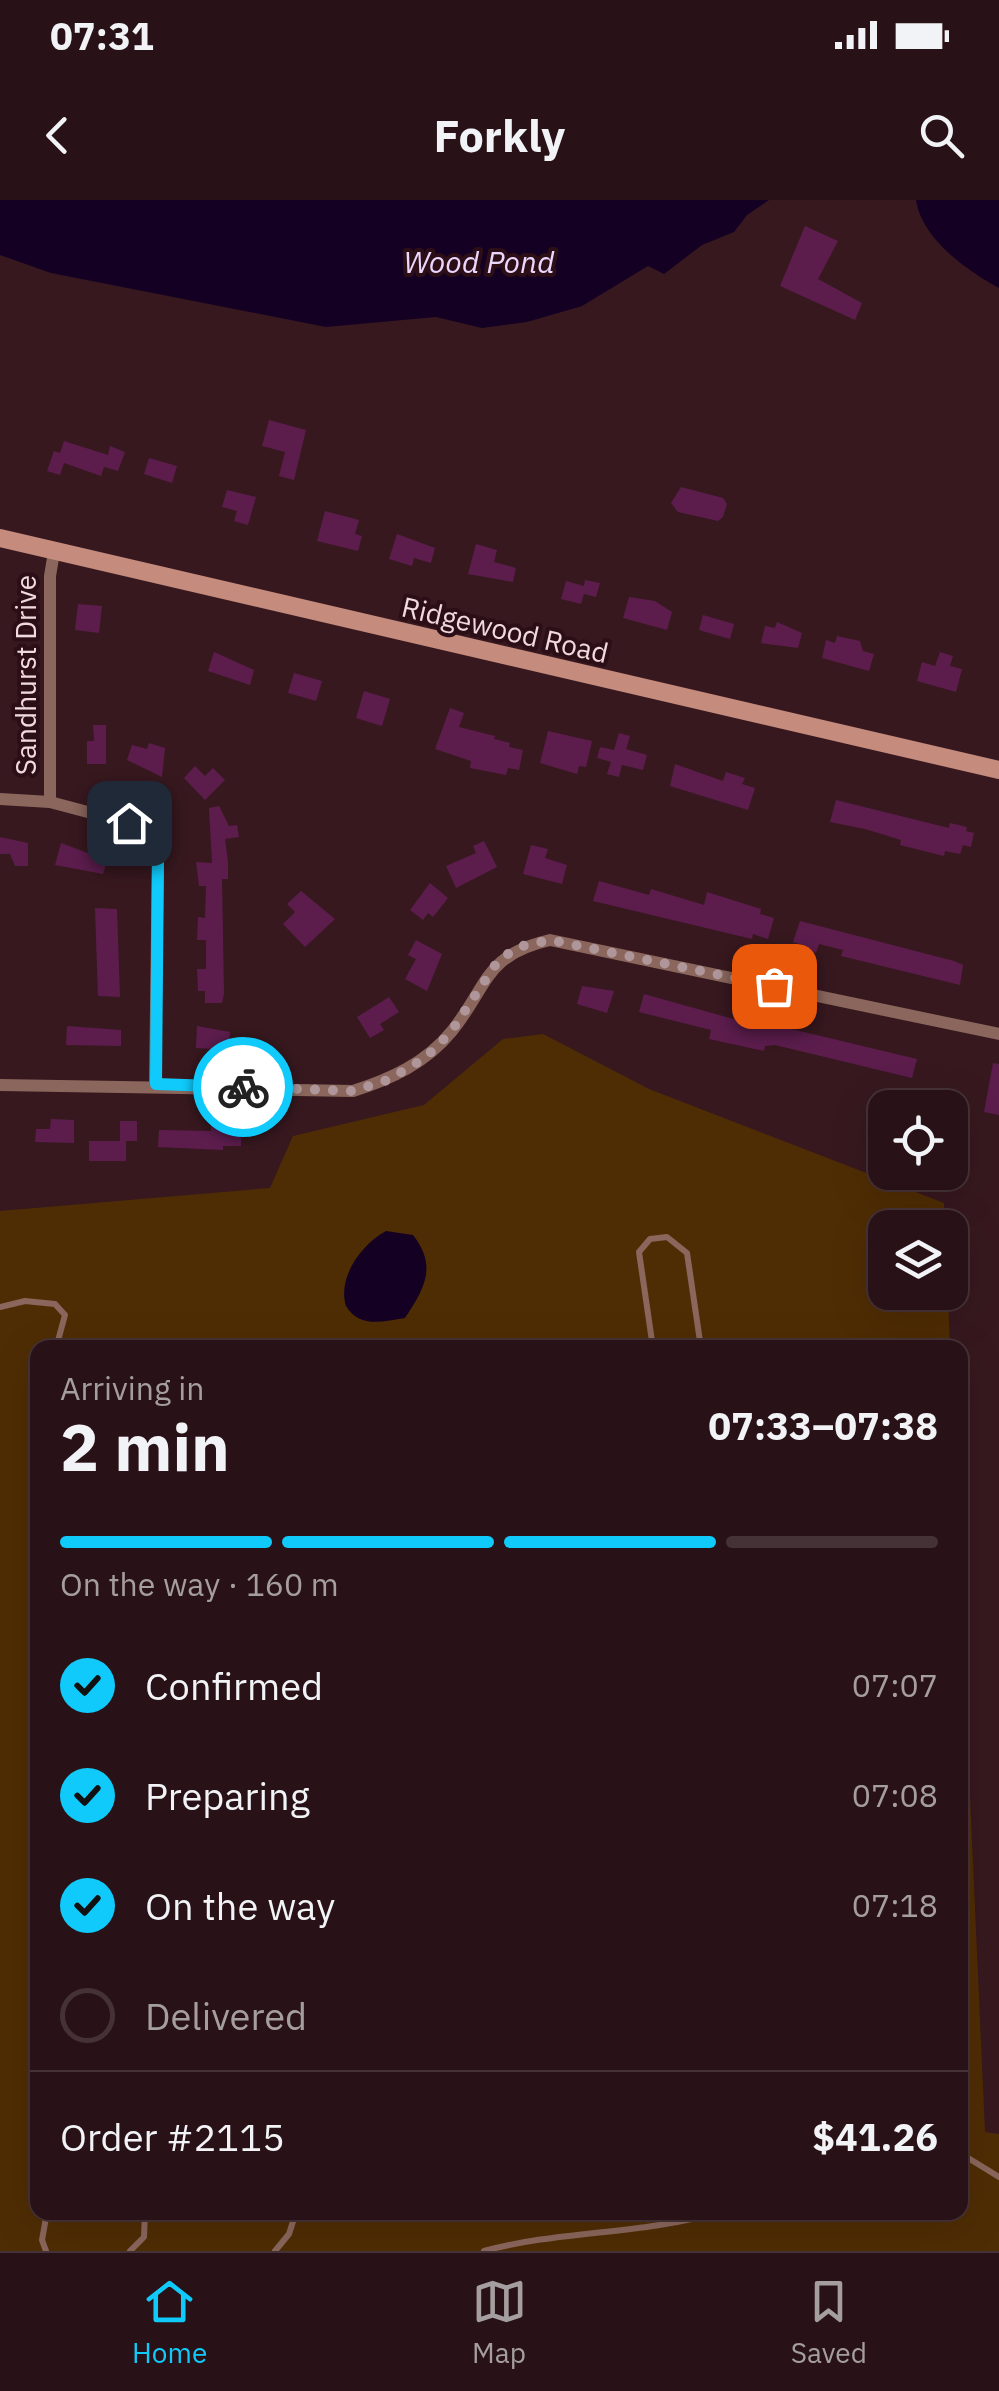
<!DOCTYPE html>
<html lang="en">
<head>
<meta charset="utf-8">
<style>
	:root { --surface:#291217; --page:#311b20; --text:#f1f3f6; --muted:#a59ea1; --line:#453236; --accent:#0fcafa }
	body { margin:0; font-family:"IBM Plex Sans",sans-serif; background:var(--page); color:var(--text); height:100vh; display:flex; flex-direction:column; font-size:38px; white-space:nowrap }
	* { box-sizing:border-box; margin:0 }
	p { font-size:32px; color:var(--muted) }
	.icon { flex:none; width:55px; height:55px; fill:none; stroke:currentColor; stroke-width:2; stroke-linecap:round; stroke-linejoin:round }
	.map { position:relative; flex:1; overflow:hidden }
	.details { position:absolute; left:30px; top:1140px; width:938px; height:880px; display:flex; flex-direction:column; background:var(--surface); border-radius:20px; box-shadow:0 10px 40px #0002,0 0 0 2px var(--line) }
	.details>* { flex:none }
	.controls { position:absolute; left:868px; top:890px; display:grid; gap:20px }
	.controls a { display:grid; place-items:center; width:100px; height:100px; border-radius:20px; background:var(--surface); box-shadow:0 10px 40px #0002,0 0 0 2px var(--line); font-size:50px }
	.pin { position:absolute; display:grid; place-items:center; width:85px; height:85px; color:#fff; margin:-42px; border-radius:20px; box-shadow:0 5px 15px #0006 }
	.courier { position:absolute; display:grid; place-items:center; width:100px; height:100px; margin:-50px; border:8px solid #0fcafa; border-radius:50%; background:#fff; color:#222; box-shadow:0 2px 12px #0007 }
	.summary em { font-style:normal; font-weight:700 }
	.summary div { display:flex; flex-direction:column-reverse }
	.summary { display:flex; align-items:center; justify-content:space-between; height:170px; padding:0 30px }
	h1 { font-size:65px; font-weight:700; line-height:75px }
	.bar { display:grid; grid-template-columns:repeat(4,1fr); gap:15px 10px; align-content:center; height:120px; padding:0 30px }
	.bar i { height:12px; border-radius:8px; background:var(--line) }
	.bar .current { background:var(--accent) }
	.bar p { grid-column:span 4 }
	.line { display:flex; align-items:center; gap:25px; padding:0 30px; border-top:2px solid var(--line) }
	.line div { flex:1 }
	ol { padding:0 30px; list-style:none }
	li { display:flex; align-items:center; gap:30px; height:110px }
	li p { margin-inline-start:auto }
	li .icon { padding:10px; border-radius:50%; background:var(--accent); color:#111; stroke-width:4 }
	li:last-child { color:var(--muted) }
	li i { width:55px; height:55px; border:5px solid var(--line); border-radius:50% }
	.status { display:flex; justify-content:space-between; align-items:center; height:70px; padding:0 50px; background:var(--surface); direction:ltr }
	.status svg { height:28px; fill:currentColor }
	header { display:flex; justify-content:space-between; align-items:center; height:130px; padding:0 30px; background:var(--surface); font-size:45px; font-weight:700 }
	.tab-bar { display:flex; justify-content:space-around; align-items:center; height:140px; border-top:2px solid var(--line); background:var(--surface); font-size:28px; color:var(--muted) }
	.tab-bar a { display:grid; justify-items:center; gap:5px }
	.tab-bar .current { color:var(--accent) }
	.map>svg:first-child { display:block }
	.green { fill:#4f2d04 }
	.water { fill:#140023 }
	.building { fill:#5c1d4d }
	.lines { fill:none; stroke-linecap:round; stroke-linejoin:round }
	.lane { stroke:#8a665c; stroke-width:6 }
	.street { stroke:#8a665c; stroke-width:12 }
	.secondary { stroke:#c58b7c; stroke-width:18 }
	.done { stroke:#af969a; stroke-width:10; stroke-dasharray:0 18 }
	.route { stroke:#0fcafa; stroke-width:12 }
	.labels { text-anchor:middle; stroke-width:8; stroke-linejoin:round; paint-order:stroke }
	.street-label { font-size:28px; fill:#f0dadd; stroke:#2c0e16 }
	.water-label { font-size:30px; font-style:italic; fill:#ebd7fd; stroke:#2c0e16 }
</style>
</head>
<body>
<div class="status"><b>07:31</b><svg viewBox="0 0 49 12"><path d="M0 12V9h3v3zM5 12V6h3v6zM10 12V3h3v9zM15 12V0h3v12zM26 1h20v11H26zM47 4h2v5h-2z"/></svg></div>
<header><svg class="icon" aria-label="back" viewBox="0 0 24 24"><path d="M15 5l-7 7 7 7"/></svg>Forkly<svg class="icon" aria-label="search" viewBox="0 0 24 24"><circle cx="10" cy="10" r="6"/><path d="M15 15l6 6"/></svg></header>
<div class="map">
<svg width="999" height="2051" viewBox="0 0 999 2051">
	<rect width="100%" height="100%" fill="#37181f"/>
	<polygon class="green" points="543,834 649,889 944,1003 945,1027 885,1028 885,1092 948,1093 950,1147 38,1148 38,2012 960,2012 960,1371 985,1932 999,1934 999,2051 0,2051 0,1011 270,988 293,936 424,905 503,839"/>
	<g class="water">
		<polygon points="0,0 769,0 747,15 734,32 702,45 664,74 648,66 582,106 527,122 482,128 436,117 326,127 51,73 0,55"/>
		<path d="M 916,0 L 999,0 L 999,88 C 966,70 922,39 916,0 Z"/>
		<path d="M 386,1031 L 413,1035 C 438,1067 424,1089 405,1118 C 383,1121 360,1129 346,1106 C 337,1077 362,1044 386,1031 Z"/>
	</g>
	<g class="building">
		<polygon points="805,26 838,41 818,79 862,103 855,120 780,86"/>
		<polygon points="269,220 306,230 294,280 279,276 285,252 262,246"/>
		<polygon points="64,241 108,255 110,246 125,252 118,271 104,267 101,276 64,263 60,275 47,271 54,251 60,253"/>
		<polygon points="149,258 177,266 172,283 144,274"/>
		<polygon points="681,287 723,298 727,304 723,317 718,321 678,312 671,303"/>
		<polygon points="227,290 256,297 248,325 234,321 237,311 222,307"/>
		<polygon points="325,311 359,320 355,334 362,336 358,351 317,341"/>
		<polygon points="397,334 435,348 431,363 414,358 412,366 389,359"/>
		<polygon points="476,344 497,350 494,362 516,368 513,382 468,374"/>
		<polygon points="585,380 600,383 596,397 584,394 581,404 561,399 566,381 584,386"/>
		<polygon points="629,397 655,401 672,412 667,430 623,418"/>
		<polygon points="78,404 102,406 99,433 75,430"/>
		<polygon points="703,415 734,424 730,439 699,430"/>
		<polygon points="777,422 802,433 798,448 761,443 765,426 775,428"/>
		<polygon points="837,436 860,441 863,451 874,454 869,471 822,458 826,440 835,443"/>
		<polygon points="214,452 254,470 250,485 208,471"/>
		<polygon points="940,452 953,456 950,466 962,469 956,492 917,481 922,462 935,466"/>
		<polygon points="294,473 322,481 316,501 288,493"/>
		<polygon points="364,491 390,499 382,526 356,518"/>
		<polygon points="450,508 464,513 459,527 495,536 494,539 510,543 509,547 523,550 519,570 508,568 506,575 470,568 471,561 435,549"/>
		<polygon points="93,525 106,525 106,564 87,564 87,541 94,541"/>
		<polygon points="548,531 592,541 586,567 579,566 577,574 540,563"/>
		<polygon points="619,533 630,536 625,553 626,549 647,555 643,570 622,565 619,577 607,574 611,562 597,558 600,547 614,550"/>
		<polygon points="149,543 165,548 162,577 127,560 132,545 147,549"/>
		<polygon points="675,564 723,581 726,572 745,578 742,584 755,588 748,610 670,586"/>
		<polygon points="195,566 205,576 213,568 225,580 205,600 184,578"/>
		<polygon points="836,600 949,628 950,623 967,627 966,631 974,633 971,647 963,645 960,654 945,651 944,656 900,645 901,640 865,629 830,622"/>
		<polygon points="219,606 229,626 237,625 239,637 225,639 228,662 228,679 222,679 224,794 222,803 205,803 205,791 198,791 197,769 206,769 206,740 197,740 198,717 205,718 206,686 199,686 196,662 212,663 209,608"/>
		<polygon points="0,637 28,643 28,666 15,666 10,654 0,654"/>
		<polygon points="484,641 497,667 456,688 446,666 476,653 473,646"/>
		<polygon points="61,643 107,660 103,674 55,665"/>
		<polygon points="531,645 548,649 545,658 567,665 562,684 523,674"/>
		<polygon points="599,681 649,695 651,689 704,705 707,692 761,709 760,714 774,718 768,739 753,734 752,739 593,701"/>
		<polygon points="430,683 448,698 433,717 428,713 423,720 410,710"/>
		<polygon points="301,691 335,719 305,747 283,724 295,712 287,704"/>
		<polygon points="95,708 117,709 120,797 98,796"/>
		<polygon points="800,721 954,761 963,765 960,785 841,756 843,750 819,744 816,753 802,749 803,745 793,742"/>
		<polygon points="416,740 442,754 427,791 405,779 416,759 408,755"/>
		<polygon points="582,786 614,791 607,813 577,804"/>
		<polygon points="644,794 744,822 745,818 917,859 912,878 775,845 765,846 764,851 709,839 711,830 639,812"/>
		<polygon points="389,797 399,812 380,824 384,830 370,838 357,817"/>
		<polygon points="67,826 121,830 121,846 66,845"/>
		<polygon points="197,826 230,832 228,850 196,848"/>
		<polygon points="993,863 999,864 999,915 984,912"/>
		<polygon points="51,919 74,920 74,943 35,942 36,929 50,929"/>
		<polygon points="120,921 137,921 137,941 126,941 126,961 89,961 89,941 120,941"/>
		<polygon points="241,924 241,946 223,946 223,950 158,947 159,930 211,931 211,925"/>
	</g>
	<g class="lines">
		<g class="lane">
			<polyline points="0,1107 25,1101 55,1104 65,1115 56,1148"/>
			<polyline points="653,1148 639,1052 650,1039 667,1037 687,1053 701,1148"/>
			<polyline points="960,1953 999,1977"/>
			<polyline points="46,2051 42,2040 47,2012"/>
			<polyline points="130,2051 144,2037 145,2012"/>
			<polyline points="275,2051 289,2034 296,2012"/>
			<path d="M 484,2051 C 561,2030 641,2035 719,2012"/>
		</g>
		<g class="street">
			<polyline points="54,352 50,376 50,602 129,623 151,635 158,654 155,885"/>
			<polyline points="0,599 50,602"/>
			<path d="M 0,885 L 353,891 C 391,879 426,863 452,831 C 489,785 484,755 550,740 L 999,834"/>
		</g>
		<polyline class="secondary" points="0,338 999,570"/>
	</g>
	<g class="lines">
		<polyline class="done" points="243,887 353,891 388,880 425,858 451,832 498,761 518,747 550,740 774,786"/>
		<polyline class="route" points="129,623 151,635 158,654 156,884 243,887"/>
	</g>
	<g class="labels">
		<g class="street-label">
			<text transform="translate(505 430) rotate(13)" y="10">Ridgewood Road</text>
			<text transform="translate(26 475) rotate(-90)" y="10">Sandhurst Drive</text>
		</g>
		<g class="water-label">
			<text x="479" y="73">Wood Pond</text>
		</g>
	</g>
</svg>
<div class="controls">
<a><svg class="icon" aria-label="locate" viewBox="0 0 24 24"><circle cx="12" cy="12" r="6"/><path d="M12 2v4M12 18v4M2 12h4M18 12h4"/></svg></a>
<a><svg class="icon" aria-label="layers" viewBox="0 0 24 24"><path d="M12 4l9 5-9 5-9-5zM3 14l9 5 9-5"/></svg></a>
</div>
<div class="pin" style="left:774px;top:786px;background:#ea580c"><svg class="icon" aria-label="bag" viewBox="0 0 24 24"><path d="M5 8h14l-1 12H6zM9 8a3 3 0 0 1 6 0"/></svg></div>
<div class="pin" style="left:129px;top:623px;background:#1f2937"><svg class="icon" aria-label="home" viewBox="0 0 24 24"><path d="M3 11l9-7 9 7M6 9v11h12V9"/></svg></div>
<div class="courier" style="left:243px;top:887px"><svg class="icon" aria-label="bike" viewBox="0 0 24 24"><circle cx="6" cy="16" r="4"/><circle cx="18" cy="16" r="4"/><path d="M6 16l4-8h5l3 8M10 8l3 8H6M13 5h3"/></svg></div>
<section class="details">
<div class="summary"><div><h1>2 min</h1><p>Arriving in</p></div><em>07:33–07:38</em></div>
<div class="bar"><i class="current"></i><i class="current"></i><i class="current"></i><i></i><p>On the way · 160 m</p></div>
<ol>
<li><svg class="icon" aria-label="check" viewBox="0 0 24 24"><path d="M5 12l5 5 9-10"/></svg>Confirmed<p>07:07</p></li>
<li><svg class="icon" aria-label="check" viewBox="0 0 24 24"><path d="M5 12l5 5 9-10"/></svg>Preparing<p>07:08</p></li>
<li><svg class="icon" aria-label="check" viewBox="0 0 24 24"><path d="M5 12l5 5 9-10"/></svg>On the way<p>07:18</p></li>
<li><i></i>Delivered</li>
</ol>
<div class="line" style="height:130px"><div>Order #2115</div><b>$41.26</b></div>
</section>
</div>
<nav class="tab-bar">
<a class="current"><svg class="icon" aria-label="home" viewBox="0 0 24 24"><path d="M3 11l9-7 9 7M6 9v11h12V9"/></svg>Home</a>
<a><svg class="icon" aria-label="map" viewBox="0 0 24 24"><path d="M3 6l6-2 6 2 6-2v14l-6 2-6-2-6 2zM9 4v14M15 6v14"/></svg>Map</a>
<a><svg class="icon" aria-label="saved" viewBox="0 0 24 24"><path d="M7 4h10v16l-5-4-5 4z"/></svg>Saved</a>
</nav>
</body>
</html>
